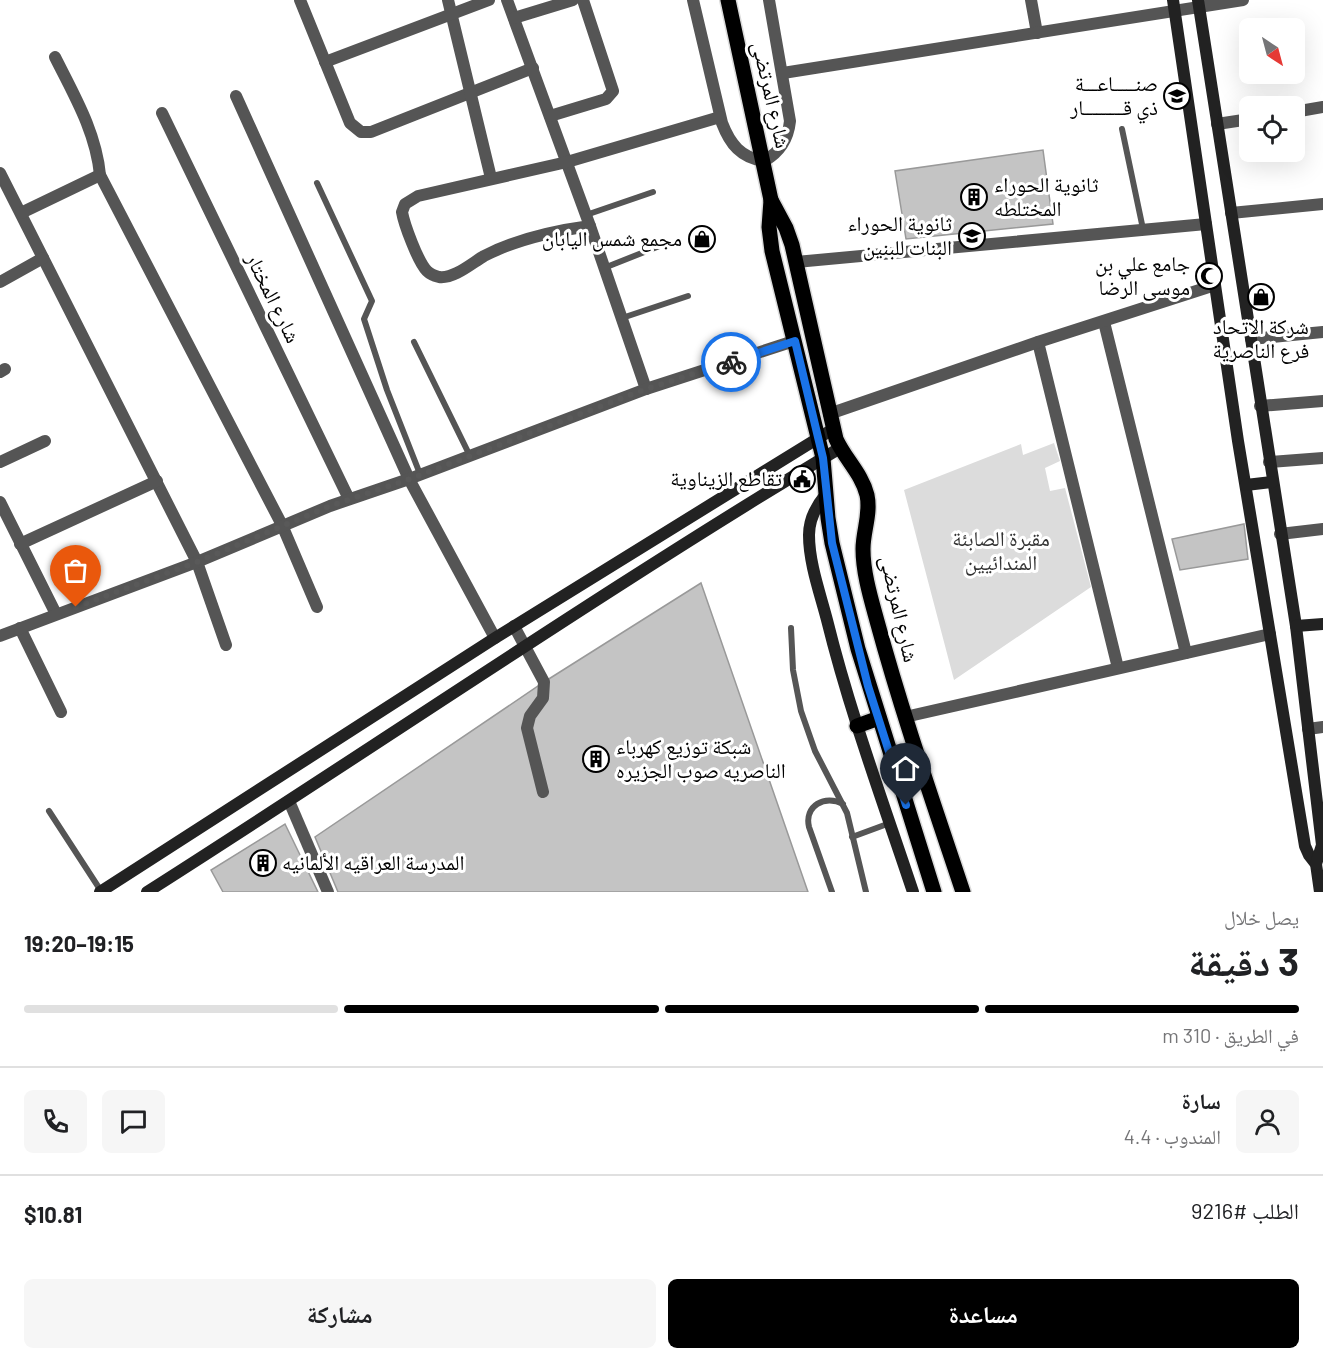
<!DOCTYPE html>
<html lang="ar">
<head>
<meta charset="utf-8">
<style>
	:root { --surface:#fff; --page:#f6f6f6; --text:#202124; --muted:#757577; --line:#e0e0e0; --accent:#000 }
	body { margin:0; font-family:Barlow,"Noto Naskh Arabic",sans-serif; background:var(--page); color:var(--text); direction:rtl; height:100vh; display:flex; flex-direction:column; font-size:22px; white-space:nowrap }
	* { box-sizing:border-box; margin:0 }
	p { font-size:20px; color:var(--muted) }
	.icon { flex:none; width:33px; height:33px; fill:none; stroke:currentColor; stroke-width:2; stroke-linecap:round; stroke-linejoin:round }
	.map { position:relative; height:892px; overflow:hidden; direction:ltr }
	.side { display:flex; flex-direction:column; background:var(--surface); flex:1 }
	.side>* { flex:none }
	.needle { width:39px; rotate:144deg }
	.controls { position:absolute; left:1239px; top:18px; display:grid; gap:12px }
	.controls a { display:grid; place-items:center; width:66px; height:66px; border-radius:9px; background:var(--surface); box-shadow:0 6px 24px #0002; font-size:30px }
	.pin { position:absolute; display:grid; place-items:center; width:51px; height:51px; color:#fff; margin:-62px -26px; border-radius:50% 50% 50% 0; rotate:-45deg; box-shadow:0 0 6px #0007 }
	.pin .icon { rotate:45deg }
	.courier { position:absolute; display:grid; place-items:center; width:60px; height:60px; margin:-30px; border:4px solid #1a73e8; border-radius:50%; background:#fff; color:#222; box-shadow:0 2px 8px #0007 }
	.summary em { font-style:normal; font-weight:700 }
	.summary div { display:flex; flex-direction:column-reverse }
	.summary { display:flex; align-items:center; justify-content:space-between; height:102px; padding:0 24px }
	h1 { font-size:39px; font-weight:700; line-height:45px }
	.bar { display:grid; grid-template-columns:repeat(4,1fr); gap:9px 6px; align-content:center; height:72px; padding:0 24px }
	.bar i { height:8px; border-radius:4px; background:var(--line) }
	.bar .active { background:var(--accent) }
	.bar p { grid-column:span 4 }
	.line { display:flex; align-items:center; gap:15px; padding:0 24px; border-top:2px solid var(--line) }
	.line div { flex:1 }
	.round { display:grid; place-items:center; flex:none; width:63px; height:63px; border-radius:9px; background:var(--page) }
	.primary-button { display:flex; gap:12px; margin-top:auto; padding:12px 24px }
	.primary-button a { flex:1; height:69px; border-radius:9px; background:var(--accent); color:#fff; font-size:24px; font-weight:700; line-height:69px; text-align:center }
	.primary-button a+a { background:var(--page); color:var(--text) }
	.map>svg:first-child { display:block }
	.green { fill:#dcdcdc }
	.building { fill:#c4c4c4; stroke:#999; stroke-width:1.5 }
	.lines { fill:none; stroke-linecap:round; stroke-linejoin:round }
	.primary-casing { stroke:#dbdbdb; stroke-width:18 }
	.lane { stroke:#555; stroke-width:6 }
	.street { stroke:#555; stroke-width:12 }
	.secondary { stroke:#222; stroke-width:12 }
	.primary { stroke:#000; stroke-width:15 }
	.done { stroke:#595959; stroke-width:6; stroke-dasharray:0 10.8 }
	.route { stroke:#1a73e8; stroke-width:8 }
	.labels { text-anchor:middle; stroke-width:6; stroke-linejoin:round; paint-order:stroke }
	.poi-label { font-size:21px; fill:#000; stroke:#fff; text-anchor:end }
	.street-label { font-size:21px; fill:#000; stroke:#fff }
	.park-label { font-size:21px; fill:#333; stroke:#fff }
</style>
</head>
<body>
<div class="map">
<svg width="1323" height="892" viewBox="0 0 1323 892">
	<rect width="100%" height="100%" fill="#fff"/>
	<polygon class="green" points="1054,443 1060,461 1045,468 1050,491 1065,488 1091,587 954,680 904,490 1021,444 1023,455"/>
	<g class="building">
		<polygon points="1043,150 1053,224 906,239 895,171"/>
		<polygon points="1244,524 1248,559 1180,570 1172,539"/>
		<polygon points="701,583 808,892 338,892 315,837 544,682"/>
		<polygon points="285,824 318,892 223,892 211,870"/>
	</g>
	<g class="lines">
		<defs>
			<g id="primary">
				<polyline points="728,0 771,200 769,227 772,251 823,458 828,518 832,543 858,649 934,892"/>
				<path d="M 771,200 L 786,228 L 792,245 L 836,439 C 845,459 862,474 867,495 C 871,514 863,531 863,549 C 863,573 871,599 877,621 C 902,713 933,802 963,892"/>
				<polyline points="857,726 879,718"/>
			</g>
		</defs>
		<use href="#primary" class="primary-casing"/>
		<g class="lane">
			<polyline points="1122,129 1143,229"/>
			<polyline points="317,183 372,301 364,319 387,390 420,474"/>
			<polyline points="586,215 653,192"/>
			<polyline points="604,268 667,243"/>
			<polyline points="622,318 688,296"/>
			<polyline points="414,342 470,456"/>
			<polyline points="791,628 793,670 801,711 815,751 847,813 866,892"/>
			<polyline points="49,811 101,891"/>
			<polyline points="852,837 890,823"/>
			<path d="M 832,892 L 809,827 C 804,806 825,794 843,804"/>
		</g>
		<g class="street">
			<polyline points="300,0 350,123 361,132 371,132 533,68"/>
			<polyline points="448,0 491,178"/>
			<polyline points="507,0 590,226 646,389"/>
			<path d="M 693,0 L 722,123 C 730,144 741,158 764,161 C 780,152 788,140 790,121 L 769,0"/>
			<polyline points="1031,0 1037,33"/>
			<polyline points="514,18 573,0"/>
			<path d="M 55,57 C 74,95 96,132 100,175 L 282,525 L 317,607"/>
			<polyline points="325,62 489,0"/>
			<polyline points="783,73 1243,0"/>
			<polyline points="236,96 409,479 495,638"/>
			<polyline points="1294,112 1323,107"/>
			<polyline points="162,113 349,499"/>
			<polyline points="550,116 606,99 613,91 583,0"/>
			<polyline points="1217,124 1250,119"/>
			<polyline points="0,173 197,562 226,645"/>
			<polyline points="21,213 100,175"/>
			<polyline points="1231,213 1323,204"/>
			<path d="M 590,226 C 553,231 517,239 484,256 C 472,263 454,279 439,277 C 435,276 430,274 427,271 C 418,262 404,224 402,212 L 405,204 L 418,196 L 567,162 L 720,117"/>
			<polyline points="796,262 1206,224"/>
			<polyline points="0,282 43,258"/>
			<polyline points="1104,322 1186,653"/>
			<polyline points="1251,339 1323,332"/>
			<polyline points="1038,342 1118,668"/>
			<polyline points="0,372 5,369"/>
			<polyline points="1260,406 1323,401"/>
			<polyline points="829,414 1038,342 1215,285"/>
			<polyline points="0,462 45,441"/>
			<polyline points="1269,462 1323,458"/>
			<polyline points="0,502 56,614"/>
			<polyline points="1280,534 1323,529"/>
			<polyline points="20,544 157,481"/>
			<polyline points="514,626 544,682 543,698 530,716 527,728 543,792"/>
			<polyline points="20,628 61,712"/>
			<polyline points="0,636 197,562 330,506 409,479 646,389 794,341"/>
			<polyline points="905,717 1270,634"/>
			<polyline points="1308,729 1323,727"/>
			<polyline points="289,801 328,892"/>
		</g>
		<g class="secondary">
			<polyline points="1173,0 1238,441 1305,846 1309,855 1316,864 1320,892"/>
			<polyline points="1198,0 1296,626 1322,845 1316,864"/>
			<polyline points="1246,485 1272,482"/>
			<path d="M 826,494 C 816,506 809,519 809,535 C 809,563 820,593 827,620 C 850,713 883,802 913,892"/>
			<polyline points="1296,626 1323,624"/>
			<polyline points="100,892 495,638 833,429"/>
			<path d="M 147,892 C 378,745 605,589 840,448"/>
		</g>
		<use href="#primary" class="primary"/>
	</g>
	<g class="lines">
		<polyline class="done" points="76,607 197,562 330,506 410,479 646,389 731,362"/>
		<polyline class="route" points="731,362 795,341 823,458 832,543 868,686 906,805"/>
	</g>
	<defs>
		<symbol id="school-ring" viewBox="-11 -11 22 22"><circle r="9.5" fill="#fff" stroke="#000" stroke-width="1.5"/><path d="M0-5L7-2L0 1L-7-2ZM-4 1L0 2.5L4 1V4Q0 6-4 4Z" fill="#000"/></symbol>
		<symbol id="building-ring" viewBox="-11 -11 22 22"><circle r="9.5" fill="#fff" stroke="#000" stroke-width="1.5"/><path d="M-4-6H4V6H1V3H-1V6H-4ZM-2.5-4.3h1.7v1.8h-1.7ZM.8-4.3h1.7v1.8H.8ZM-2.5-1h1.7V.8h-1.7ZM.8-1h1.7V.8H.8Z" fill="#000"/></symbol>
		<symbol id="shop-ring" viewBox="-11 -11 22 22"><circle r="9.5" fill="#fff" stroke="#000" stroke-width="1.5"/><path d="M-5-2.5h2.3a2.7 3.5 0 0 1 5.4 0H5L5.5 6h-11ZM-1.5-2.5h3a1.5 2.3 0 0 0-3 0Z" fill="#000"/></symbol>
		<symbol id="mosque-ring" viewBox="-11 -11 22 22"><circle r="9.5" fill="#fff" stroke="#000" stroke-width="1.5"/><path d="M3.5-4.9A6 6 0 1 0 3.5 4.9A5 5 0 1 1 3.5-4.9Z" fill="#000"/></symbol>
		<symbol id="civic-ring" viewBox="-11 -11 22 22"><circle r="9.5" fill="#fff" stroke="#000" stroke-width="1.5"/><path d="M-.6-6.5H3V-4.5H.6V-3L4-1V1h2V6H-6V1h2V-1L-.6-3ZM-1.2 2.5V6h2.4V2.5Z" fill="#000"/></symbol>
	</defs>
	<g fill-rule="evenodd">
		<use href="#school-ring" x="1162" y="81" width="30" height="30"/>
		<use href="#building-ring" x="959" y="182" width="30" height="30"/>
		<use href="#school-ring" x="957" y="221" width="30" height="30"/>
		<use href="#shop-ring" x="687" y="224" width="30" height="30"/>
		<use href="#mosque-ring" x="1194" y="261" width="30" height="30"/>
		<use href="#shop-ring" x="1246" y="282" width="30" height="30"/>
		<use href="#civic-ring" x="787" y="464" width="30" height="30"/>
		<use href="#building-ring" x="581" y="744" width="30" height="30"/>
		<use href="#building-ring" x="248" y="848" width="30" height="30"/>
	</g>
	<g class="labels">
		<g class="poi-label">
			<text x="1158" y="91">صنـــــاعـــة<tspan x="1158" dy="24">ذي قـــــــــار</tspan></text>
			<text x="994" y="192" text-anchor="start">ثانوية الحوراء<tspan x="994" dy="24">المختلطه</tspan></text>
			<text x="952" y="231">ثانوية الحوراء<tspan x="952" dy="24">البنات للبنين</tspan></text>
			<text x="682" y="246">مجمع شمس اليابان</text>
			<text x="1190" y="271">جامع علي بن<tspan x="1190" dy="24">موسى الرضا</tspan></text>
			<text x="1261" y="334" text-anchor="middle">شركة الاتحاد<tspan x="1261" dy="24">فرع الناصرية</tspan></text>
			<text x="782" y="486">تقاطع الزيناوية</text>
			<text x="616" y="754" text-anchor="start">شبكة توزيع كهرباء<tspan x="616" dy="24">الناصريه صوب الجزيره</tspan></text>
			<text x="282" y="870" text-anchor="start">المدرسة العراقيه الألمانيه</text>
		</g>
		<g class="street-label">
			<text transform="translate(771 95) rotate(77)" y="7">شارع المرتضى</text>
			<text transform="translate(273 298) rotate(64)" y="7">شارع المختار</text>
			<text transform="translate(899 609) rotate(77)" y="7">شارع المرتضى</text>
		</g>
		<g class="park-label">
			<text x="1001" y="546">مقبرة الصابئة<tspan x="1001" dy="24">المندائيين</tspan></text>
		</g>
	</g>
</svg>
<div class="controls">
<a><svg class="needle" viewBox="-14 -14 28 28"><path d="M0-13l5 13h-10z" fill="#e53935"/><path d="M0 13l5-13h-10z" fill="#757577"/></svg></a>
<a><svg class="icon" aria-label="locate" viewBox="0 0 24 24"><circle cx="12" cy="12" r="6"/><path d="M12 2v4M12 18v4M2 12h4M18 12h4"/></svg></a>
</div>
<div class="pin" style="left:76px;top:607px;background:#ea580c"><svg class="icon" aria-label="bag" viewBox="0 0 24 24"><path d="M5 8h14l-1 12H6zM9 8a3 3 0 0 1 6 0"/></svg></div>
<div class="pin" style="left:906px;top:805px;background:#1f2937"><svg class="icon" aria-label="home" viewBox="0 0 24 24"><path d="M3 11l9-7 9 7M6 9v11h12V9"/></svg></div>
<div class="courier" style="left:731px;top:362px"><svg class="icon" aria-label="bike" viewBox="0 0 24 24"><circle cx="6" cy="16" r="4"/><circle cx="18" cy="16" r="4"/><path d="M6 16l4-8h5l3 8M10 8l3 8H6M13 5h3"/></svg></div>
</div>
<section class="side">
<div class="summary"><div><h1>3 دقيقة</h1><p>يصل خلال</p></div><em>19:15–19:20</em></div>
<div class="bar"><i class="active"></i><i class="active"></i><i class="active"></i><i></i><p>في الطريق · 310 m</p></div>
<div class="line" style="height:108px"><a class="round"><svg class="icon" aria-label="person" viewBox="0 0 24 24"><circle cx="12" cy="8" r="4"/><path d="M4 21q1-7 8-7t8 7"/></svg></a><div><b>سارة</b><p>المندوب · 4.4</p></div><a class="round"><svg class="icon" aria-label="chat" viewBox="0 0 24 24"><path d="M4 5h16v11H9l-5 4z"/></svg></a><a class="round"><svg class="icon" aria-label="phone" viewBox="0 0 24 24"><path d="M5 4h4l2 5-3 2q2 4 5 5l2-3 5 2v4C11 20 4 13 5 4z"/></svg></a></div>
<div class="line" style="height:78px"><div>الطلب #9216</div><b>$10.81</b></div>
<div class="primary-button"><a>مساعدة</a><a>مشاركة</a></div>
</section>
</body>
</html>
